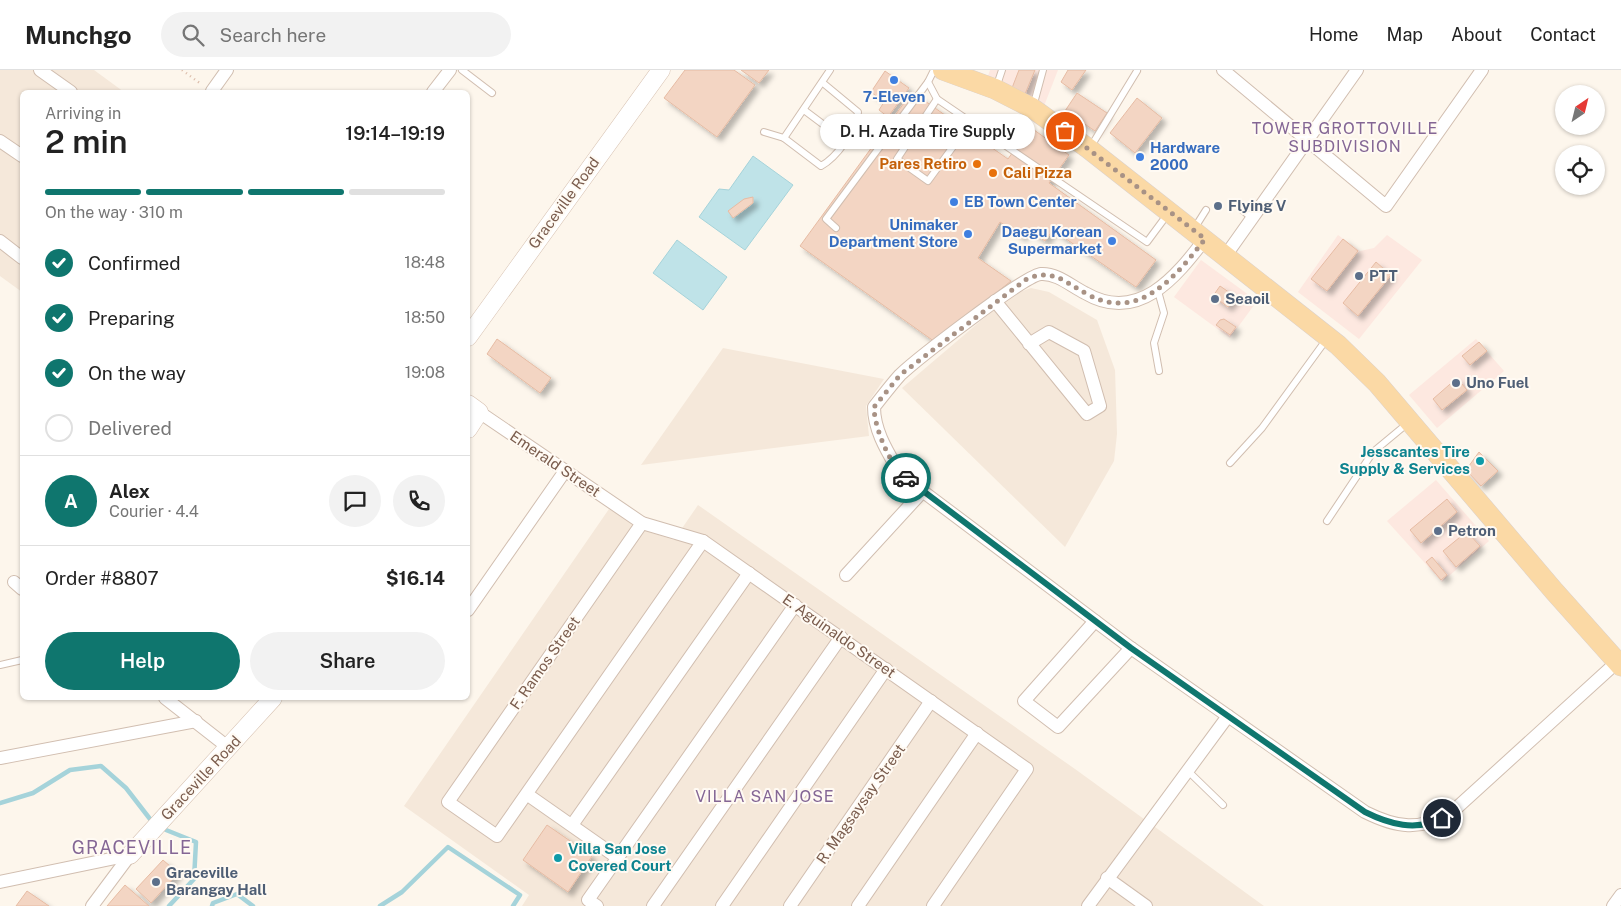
<!DOCTYPE html>
<html lang="en">
<head>
<meta charset="utf-8">
<style>
	:root { --surface:#fff; --page:#f2f2f2; --text:#222; --muted:#767676; --line:#e0e0e0; --accent:#0f766e }
	body { margin:0; font-family:"Public Sans",sans-serif; background:var(--page); color:var(--text); height:100vh; display:flex; flex-direction:column; font-size:19px; white-space:nowrap }
	* { box-sizing:border-box; margin:0 }
	p { font-size:16px; color:var(--muted) }
	.icon { flex:none; width:28px; height:28px; fill:none; stroke:currentColor; stroke-width:2; stroke-linecap:round; stroke-linejoin:round }
	.map { position:relative; flex:1; overflow:hidden }
	.panel { position:absolute; left:20px; top:20px; width:450px; height:610px; display:flex; flex-direction:column; background:var(--surface); border-radius:8px; box-shadow:0 1px 4px #0004 }
	.panel>* { flex:none }
	.needle { width:32px; rotate:35deg }
	.fabs { position:absolute; left:1555px; top:15px; display:grid; gap:10px }
	.fabs a { display:grid; place-items:center; width:50px; height:50px; border-radius:50%; background:var(--surface); box-shadow:0 1px 4px #0004; font-size:25px }
	.pin { position:absolute; display:grid; place-items:center; width:42px; height:42px; color:#fff; margin:-21px; border:2px solid #fff; border-radius:50%; box-shadow:0 1px 5px #0007 }
	.courier { position:absolute; display:grid; place-items:center; width:50px; height:50px; margin:-25px; border:4px solid #0f766e; border-radius:50%; background:#fff; color:#222; box-shadow:0 1px 6px #0007 }
	.bubble { position:absolute; height:35px; border-radius:18px; background:var(--surface); box-shadow:0 1px 4px #0004; font-size:16px; font-weight:600; line-height:35px; text-align:center }
	.headline em { font-style:normal; font-weight:600 }
	.headline div { display:flex; flex-direction:column-reverse }
	.headline { display:flex; align-items:center; justify-content:space-between; height:85px; padding:0 25px }
	h1 { font-size:32px; font-weight:600; line-height:38px }
	.bar { display:grid; grid-template-columns:repeat(4,1fr); gap:8px 5px; align-content:center; height:60px; padding:0 25px }
	.bar i { height:6px; border-radius:4px; background:var(--line) }
	.bar .active { background:var(--accent) }
	.bar p { grid-column:span 4 }
	.line { display:flex; align-items:center; gap:12px; padding:0 25px; border-top:1px solid var(--line) }
	.line div { flex:1 }
	.round { display:grid; place-items:center; flex:none; width:52px; height:52px; border-radius:26px; background:var(--page) }
	ol { padding:0 25px; list-style:none }
	li { display:flex; align-items:center; gap:15px; height:55px }
	li p { margin-inline-start:auto }
	li .icon { padding:5px; border-radius:50%; background:var(--accent); color:#fff; stroke-width:4 }
	li:last-child { color:var(--muted) }
	li i { width:28px; height:28px; border:2px solid var(--line); border-radius:50% }
	.button { display:flex; gap:10px; margin-top:auto; padding:10px 25px }
	.button a { flex:1; height:58px; border-radius:30px; background:var(--accent); color:#fff; font-size:20px; font-weight:600; line-height:58px; text-align:center }
	.button a+a { background:var(--page); color:var(--text) }
	header { display:flex; align-items:center; gap:30px; box-sizing:border-box; height:70px; padding:0 25px; background:var(--surface); border-bottom:1px solid var(--line) }
	header strong { font-size:24px }
	nav { display:flex; gap:28px; margin-inline-start:auto; font-size:18px }
	.search { width:350px; height:45px; background:var(--page); display:flex; align-items:center; gap:12px; box-sizing:border-box; padding:0 18px; border-radius:28px; color:var(--muted); font-size:19px }
	.map>svg:first-child { display:block }
	.residential { fill:#f5e8da }
	.commercial { fill:#fde8e0 }
	.water { fill:#bfe3e8; stroke:#a5d3da }
	.lines { fill:none; stroke-linecap:round; stroke-linejoin:round }
	.stream { stroke:#a5d3da; stroke-width:4.5 }
	.building { fill:#f3d5c3; stroke:#e6bba3; filter:url(#shadow) }
	.lane-casing { stroke:#d1beb0; stroke-width:8 }
	.street-casing { stroke:#d1beb0; stroke-width:14 }
	.secondary-casing { stroke:#d6c0b0; stroke-width:19 }
	.primary-casing { stroke:#dad1cd; stroke-width:21 }
	.path { stroke:#d9b8a5; stroke-width:2.5; stroke-dasharray:1 4; stroke-linecap:butt }
	.lane { stroke:#fff; stroke-width:6 }
	.street { stroke:#fff; stroke-width:12 }
	.secondary { stroke:#fff; stroke-width:18 }
	.primary { stroke:#fbd9a5; stroke-width:20 }
	.done { stroke:#a89285; stroke-width:5; stroke-dasharray:0 9 }
	.route { stroke:#0f766e; stroke-width:6 }
	.shop-dot { fill:#3f7fe0; stroke:#fffaf3; stroke-width:2 }
	.food-dot { fill:#e8710a; stroke:#fffaf3; stroke-width:2 }
	.service-dot { fill:#5c6f8a; stroke:#fffaf3; stroke-width:2 }
	.culture-dot { fill:#0f9aa8; stroke:#fffaf3; stroke-width:2 }
	.labels { text-anchor:middle; stroke-width:4; stroke-linejoin:round; paint-order:stroke }
	.shop-label { font-size:15px; font-weight:bold; fill:#366cbe; stroke:#fffaf3; text-anchor:start }
	.food-label { font-size:15px; font-weight:bold; fill:#c56008; stroke:#fffaf3; text-anchor:end }
	.street-label { font-size:15px; fill:#7a5c4d; stroke:#fffaf3 }
	.service-label { font-size:15px; font-weight:bold; fill:#4e5e75; stroke:#fffaf3; text-anchor:start }
	.culture-label { font-size:15px; font-weight:bold; fill:#0d838f; stroke:#fffaf3; text-anchor:end }
	.neighbourhood-label { font-size:16px; letter-spacing:1px; fill:#846695; stroke:#fffaf3 }
	.quarter-label { font-size:18px; letter-spacing:1px; fill:#846695; stroke:#fffaf3 }
</style>
</head>
<body>
<header>
<strong>Munchgo</strong>
<div class="search"><svg class="icon" aria-label="search" viewBox="0 0 24 24"><circle cx="10" cy="10" r="6"/><path d="M15 15l6 6"/></svg>Search here</div>
<nav><a>Home</a><a>Map</a><a>About</a><a>Contact</a></nav>
</header>
<div class="map">
<svg width="1621" height="836" viewBox="0 0 1621 836">
	<defs>
		<filter id="shadow"><feDropShadow dx="4.5" dy="4.5" stdDeviation="2.5" flood-color="#0004"/></filter>
	</defs>
	<rect width="100%" height="100%" fill="#fdf6ec"/>
	<g class="residential">
		<polygon points="0,0 94,0 124,22 22,22 22,222 0,206"/>
		<polygon points="1031,218 1049,222 1097,250 1115,300 1117,364 1114,391 1065,477 902,318 1011,225"/>
		<polygon points="723,278 884,309 866,336 869,366 641,395"/>
		<polygon points="698,435 1075,699 1264,836 522,836 529,825 404,736 609,439 646,461 674,470"/>
	</g>
	<g class="commercial">
		<polygon points="990,0 1058,0 1044,36 986,12"/>
		<polygon points="1338,165 1360,181 1374,178 1387,165 1422,190 1359,269 1298,222"/>
		<polygon points="1201,190 1257,231 1230,268 1174,227"/>
		<polygon points="1476,269 1504,301 1437,358 1409,325"/>
		<polygon points="1436,410 1489,471 1442,512 1387,451"/>
	</g>
	<g class="water">
		<polygon points="753,86 793,115 745,180 699,147 719,119 729,120"/>
		<polygon points="677,170 727,207 703,240 653,203"/>
	</g>
	<g class="lines">
		<g class="stream">
			<polyline points="0,733 33,723 70,700 101,696 126,718 150,749"/>
			<polyline points="166,760 196,772 194,809 169,836"/>
			<polyline points="212,836 213,833 237,824 253,836"/>
			<polyline points="380,836 402,822 448,777 520,825 513,836"/>
		</g>
	</g>
	<g class="building">
		<polygon points="685,0 734,0 755,15 717,67 664,28"/>
		<polygon points="741,0 769,0 759,13"/>
		<polygon points="1019,0 1035,0 1025,24 1012,18"/>
		<polygon points="1068,0 1086,0 1072,20 1061,12"/>
		<polygon points="885,1 909,18 888,47 879,40 884,32 871,22"/>
		<polygon points="912,22 1008,89 1030,57 1069,85 1049,113 1156,190 1136,217 1053,160 1045,171 1027,159 1022,167 1000,152 978,188 1011,211 935,272 800,176"/>
		<polygon points="1077,23 1107,43 1095,61 1065,41"/>
		<polygon points="1137,28 1162,48 1135,83 1110,63"/>
		<polygon points="753,127 753,133 733,148 728,141 744,129"/>
		<polygon points="1343,169 1358,181 1327,221 1311,209"/>
		<polygon points="1376,192 1391,205 1358,246 1343,233"/>
		<polygon points="1220,216 1236,227 1228,237 1213,226"/>
		<polygon points="1224,249 1236,257 1230,265 1216,255 1220,250"/>
		<polygon points="497,269 551,308 540,323 487,284"/>
		<polygon points="1479,272 1487,281 1470,295 1462,286"/>
		<polygon points="1457,308 1467,320 1442,340 1433,329"/>
		<polygon points="1479,382 1498,401 1481,416 1466,400"/>
		<polygon points="1447,429 1457,442 1421,473 1410,460"/>
		<polygon points="1465,463 1469,464 1480,476 1456,497 1443,481"/>
		<polygon points="1432,487 1447,505 1441,510 1426,492"/>
		<polygon points="547,755 592,786 568,822 523,790"/>
		<polygon points="163,790 178,803 151,833 136,819"/>
		<polygon points="125,815 149,836 107,836"/>
		<polygon points="27,821 49,836 16,836"/>
	</g>
	<g class="lines">
		<defs>
			<g id="lane">
				<polyline points="462,0 492,23"/>
				<polyline points="934,0 928,12 937,29 1147,172 1167,145"/>
				<polyline points="996,18 1002,0"/>
				<polyline points="937,29 897,89 928,111 971,52"/>
				<polyline points="1033,37 1043,0"/>
				<polyline points="804,40 844,70"/>
				<polyline points="764,62 784,68 830,0"/>
				<path d="M 784,68 L 821,96 C 836,88 857,60 858,42 L 823,13"/>
				<polyline points="1090,78 1137,1"/>
				<polyline points="1242,140 1252,148"/>
				<polyline points="836,158 826,149 928,12"/>
				<polyline points="1194,159 1206,140"/>
				<polyline points="1158,221 1164,243 1154,273 1159,301"/>
				<polyline points="1230,393 1262,358 1326,270"/>
				<polyline points="1327,451 1373,382 1408,353"/>
				<polyline points="0,595 22,590"/>
				<polyline points="1188,701 1223,735"/>
			</g>
			<g id="street">
				<polyline points="40,0 71,22"/>
				<polyline points="1223,0 1386,136 1482,0"/>
				<polyline points="212,21 227,0"/>
				<polyline points="433,22 450,0"/>
				<polyline points="0,71 22,86"/>
				<path d="M 1205,169 C 1176,207 1138,254 1085,223 C 1071,216 1057,203 1041,204 C 1025,205 917,289 900,305 C 891,315 882,327 874,337 C 874,362 889,384 901,405 L 1131,578 L 1365,742 C 1397,758 1419,761 1451,743 L 1616,593"/>
				<polyline points="0,171 22,188"/>
				<polyline points="1226,185 1357,0"/>
				<polyline points="995,231 1087,344 1100,336 1084,281 1049,262 1029,274"/>
				<polyline points="479,342 642,453 703,471 1027,699 933,836"/>
				<polyline points="642,453 448,732 497,766 703,471"/>
				<polyline points="846,505 923,421"/>
				<polyline points="14,512 22,519"/>
				<polyline points="468,540 565,401"/>
				<polyline points="1095,551 1024,631 1058,657 1131,578"/>
				<polyline points="165,628 229,678"/>
				<polyline points="0,688 196,651"/>
				<polyline points="528,725 618,788"/>
				<polyline points="572,755 749,503"/>
				<polyline points="1107,808 1146,836"/>
				<polyline points="0,812 130,785"/>
				<polyline points="92,836 130,785"/>
				<polyline points="597,836 588,830 795,535"/>
				<polyline points="653,836 841,567"/>
				<polyline points="722,836 886,599"/>
				<polyline points="790,836 931,631"/>
				<polyline points="858,836 977,663"/>
				<polyline points="1088,836 1228,646"/>
				<polyline points="1613,836 1621,825"/>
			</g>
			<g id="secondary">
				<polyline points="468,267 661,0"/>
				<polyline points="468,334 479,342 468,359"/>
				<polyline points="130,785 273,628"/>
			</g>
			<polyline id="primary" points="943,0 995,19 1032,38 1089,79 1338,275 1377,313 1554,521 1621,596"/>
		</defs>
		<use href="#lane" class="lane-casing"/>
		<use href="#street" class="street-casing"/>
		<use href="#secondary" class="secondary-casing"/>
		<use href="#primary" class="primary-casing"/>
		<polyline class="path" points="182,0 201,14"/>
		<use href="#lane" class="lane"/>
		<use href="#street" class="street"/>
		<use href="#secondary" class="secondary"/>
		<use href="#primary" class="primary"/>
	</g>
	<g class="lines">
		<path class="done" d="M 906,408 C 890,396 874,357 874,337 L 900,305 L 1028,208 C 1055,199 1064,212 1087,224 C 1139,253 1176,206 1205,169 L 1065,61"/>
		<path class="route" d="M 906,408 L 1131,578 L 1365,742 C 1389,754 1416,762 1442,748"/>
	</g>
	<g class="shop-dot">
		<circle cx="894" cy="10" r="5"/>
		<circle cx="1140" cy="87" r="5"/>
		<circle cx="954" cy="132" r="5"/>
		<circle cx="968" cy="164" r="5"/>
		<circle cx="1112" cy="171" r="5"/>
	</g>
	<g class="food-dot">
		<circle cx="977" cy="94" r="5"/>
		<circle cx="993" cy="103" r="5"/>
	</g>
	<g class="service-dot">
		<circle cx="1218" cy="136" r="5"/>
		<circle cx="1359" cy="206" r="5"/>
		<circle cx="1215" cy="229" r="5"/>
		<circle cx="1456" cy="313" r="5"/>
		<circle cx="1438" cy="461" r="5"/>
		<circle cx="156" cy="812" r="5"/>
	</g>
	<g class="culture-dot">
		<circle cx="1480" cy="391" r="5"/>
		<circle cx="558" cy="788" r="5"/>
	</g>
	<g class="labels">
		<g class="shop-label">
			<text x="894" y="32" text-anchor="middle">7-Eleven</text>
			<text x="1150" y="83">Hardware<tspan x="1150" dy="17">2000</tspan></text>
			<text x="964" y="137">EB Town Center</text>
			<text x="958" y="160" text-anchor="end">Unimaker<tspan x="958" dy="17">Department Store</tspan></text>
			<text x="1102" y="167" text-anchor="end">Daegu Korean<tspan x="1102" dy="17">Supermarket</tspan></text>
		</g>
		<g class="food-label">
			<text x="967" y="99">Pares Retiro</text>
			<text x="1003" y="108" text-anchor="start">Cali Pizza</text>
		</g>
		<g class="street-label">
			<text transform="translate(564 133) rotate(-54)" y="5">Graceville Road</text>
			<text transform="translate(555 394) rotate(34)" y="5">Emerald Street</text>
			<text transform="translate(839 566) rotate(35)" y="5">E. Aguinaldo Street</text>
			<text transform="translate(545 593) rotate(-55)" y="5">F. Ramos Street</text>
			<text transform="translate(201 708) rotate(-47)" y="5">Graceville Road</text>
			<text transform="translate(861 734) rotate(-55)" y="5">R. Magsaysay Street</text>
		</g>
		<g class="service-label">
			<text x="1228" y="141">Flying V</text>
			<text x="1369" y="211">PTT</text>
			<text x="1225" y="234">Seaoil</text>
			<text x="1466" y="318">Uno Fuel</text>
			<text x="1448" y="466">Petron</text>
			<text x="166" y="808">Graceville<tspan x="166" dy="17">Barangay Hall</tspan></text>
		</g>
		<g class="culture-label">
			<text x="1470" y="387">Jesscantes Tire<tspan x="1470" dy="17">Supply &amp; Services</tspan></text>
			<text x="568" y="784" text-anchor="start">Villa San Jose<tspan x="568" dy="17">Covered Court</tspan></text>
		</g>
		<g class="neighbourhood-label">
			<text x="1345" y="64">TOWER GROTTOVILLE<tspan x="1345" dy="18">SUBDIVISION</tspan></text>
			<text x="765" y="732">VILLA SAN JOSE</text>
		</g>
		<g class="quarter-label">
			<text x="132" y="784">GRACEVILLE</text>
		</g>
	</g>
</svg>
<div class="fabs">
<a><svg class="needle" viewBox="-14 -14 28 28"><path d="M0-13l5 13h-10z" fill="#e53935"/><path d="M0 13l5-13h-10z" fill="#767676"/></svg></a>
<a><svg class="icon" aria-label="locate" viewBox="0 0 24 24"><circle cx="12" cy="12" r="6"/><path d="M12 2v4M12 18v4M2 12h4M18 12h4"/></svg></a>
</div>
<div class="pin" style="left:1065px;top:61px;background:#ea580c"><svg class="icon" aria-label="bag" viewBox="0 0 24 24"><path d="M5 8h14l-1 12H6zM9 8a3 3 0 0 1 6 0"/></svg></div>
<div class="pin" style="left:1442px;top:748px;background:#1f2937"><svg class="icon" aria-label="home" viewBox="0 0 24 24"><path d="M3 11l9-7 9 7M6 9v11h12V9"/></svg></div>
<div class="courier" style="left:906px;top:408px"><svg class="icon" aria-label="car" viewBox="0 0 24 24"><path d="M5 17H2v-5l4-1 3-4h7l3 4 3 1v5h-3M9 17h6M6 11h13"/><circle cx="7" cy="17" r="2"/><circle cx="17" cy="17" r="2"/></svg></div>
<div class="bubble" style="left:820px;top:44px;width:215px">D. H. Azada Tire Supply</div>
<section class="panel">
<div class="headline"><div><h1>2 min</h1><p>Arriving in</p></div><em>19:14–19:19</em></div>
<div class="bar"><i class="active"></i><i class="active"></i><i class="active"></i><i></i><p>On the way · 310 m</p></div>
<ol>
<li><svg class="icon" aria-label="check" viewBox="0 0 24 24"><path d="M5 12l5 5 9-10"/></svg>Confirmed<p>18:48</p></li>
<li><svg class="icon" aria-label="check" viewBox="0 0 24 24"><path d="M5 12l5 5 9-10"/></svg>Preparing<p>18:50</p></li>
<li><svg class="icon" aria-label="check" viewBox="0 0 24 24"><path d="M5 12l5 5 9-10"/></svg>On the way<p>19:08</p></li>
<li><i></i>Delivered</li>
</ol>
<div class="line" style="height:90px"><b class="round" style="background:var(--accent);color:#fff">A</b><div><b>Alex</b><p>Courier · 4.4</p></div><a class="round"><svg class="icon" aria-label="chat" viewBox="0 0 24 24"><path d="M4 5h16v11H9l-5 4z"/></svg></a><a class="round"><svg class="icon" aria-label="phone" viewBox="0 0 24 24"><path d="M5 4h4l2 5-3 2q2 4 5 5l2-3 5 2v4C11 20 4 13 5 4z"/></svg></a></div>
<div class="line" style="height:65px"><div>Order #8807</div><b>$16.14</b></div>
<div class="button"><a>Help</a><a>Share</a></div>
</section>
</div>
</body>
</html>
